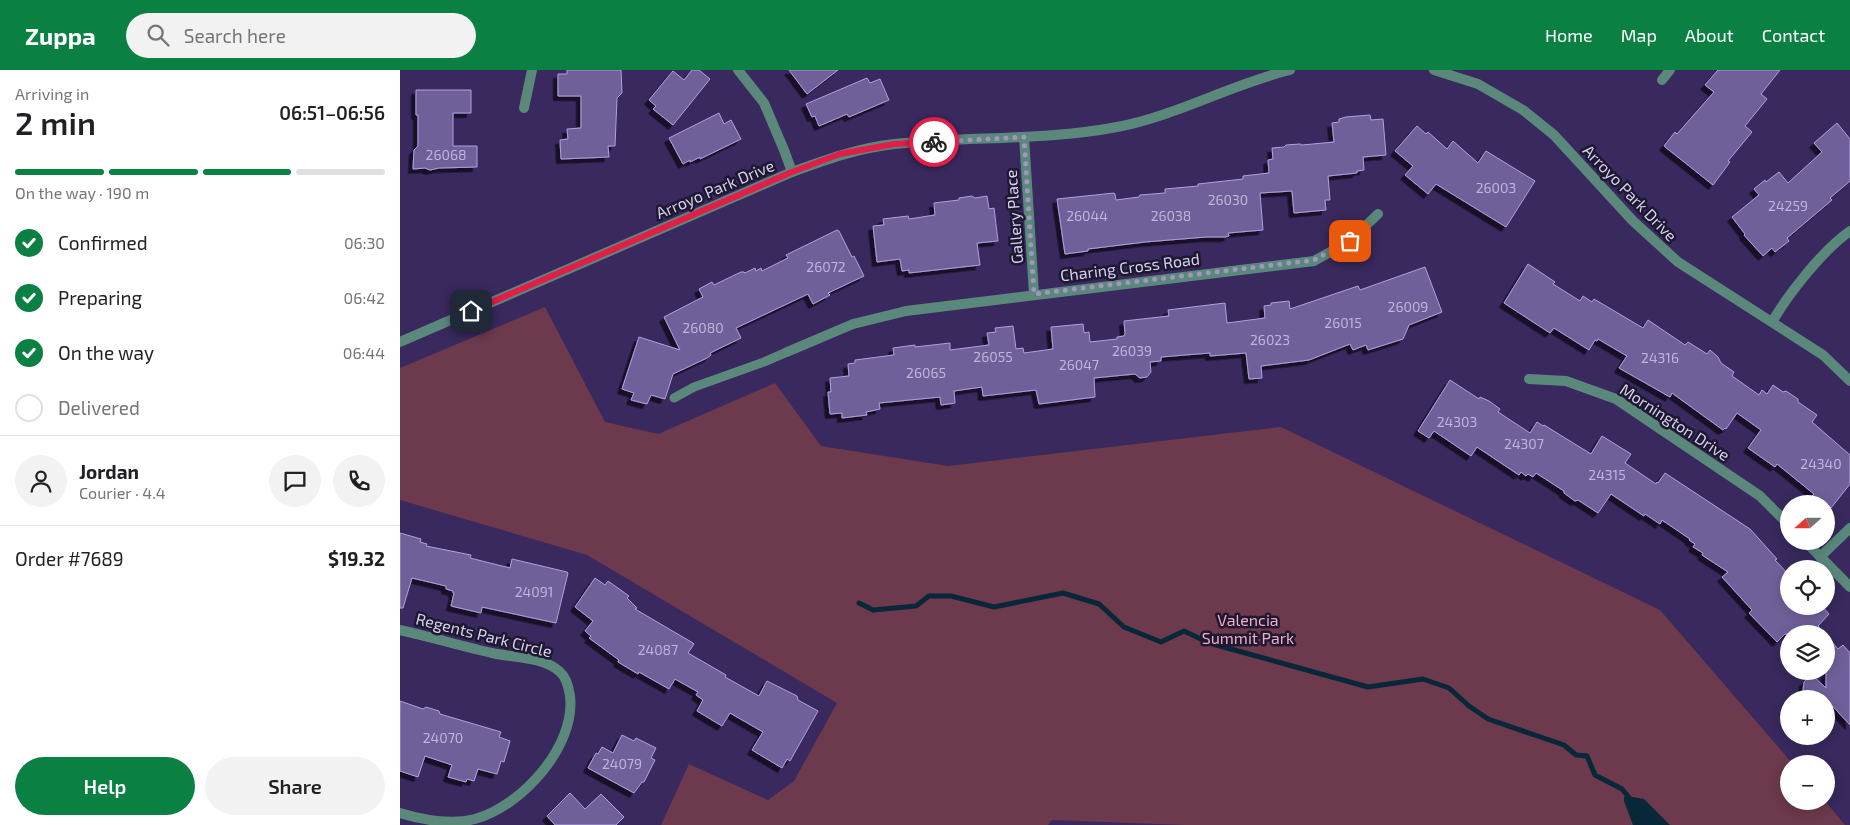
<!DOCTYPE html>
<html lang="en">
<head>
<meta charset="utf-8">
<style>
	:root { --surface:#fff; --page:#f2f2f2; --text:#202124; --muted:#757577; --line:#e0e0e0; --accent:#0b8043 }
	body { margin:0; font-family:"Exo 2",sans-serif; background:var(--page); color:var(--text); height:100vh; display:flex; flex-direction:column; font-size:19px; white-space:nowrap }
	* { box-sizing:border-box; margin:0 }
	p { font-size:16px; color:var(--muted) }
	.icon { flex:none; width:28px; height:28px; fill:none; stroke:currentColor; stroke-width:2; stroke-linecap:round; stroke-linejoin:round }
	.map { position:relative; flex:1; overflow:hidden }
	.side { display:flex; flex-direction:column; background:var(--surface); width:400px }
	.side>* { flex:none }
	.needle { width:32px; rotate:249deg }
	.buttons { position:absolute; left:1380px; top:425px; display:grid; gap:10px }
	.buttons a { display:grid; place-items:center; width:55px; height:55px; border-radius:50%; background:var(--surface); box-shadow:0 2px 12px #0003; font-size:25px }
	.pin { position:absolute; display:grid; place-items:center; width:42px; height:42px; color:#fff; margin:-21px; border-radius:10px; box-shadow:0 2px 8px #0006 }
	.courier { position:absolute; display:grid; place-items:center; width:50px; height:50px; margin:-25px; border:4px solid #e11d48; border-radius:50%; background:#fff; color:#222; box-shadow:0 1px 6px #0007 }
	.headline em { font-style:normal; font-weight:600 }
	.headline div { display:flex; flex-direction:column-reverse }
	.headline { display:flex; align-items:center; justify-content:space-between; height:85px; padding:0 15px }
	h1 { font-size:32px; font-weight:600; line-height:38px }
	.bar { display:grid; grid-template-columns:repeat(4,1fr); gap:8px 5px; align-content:center; height:60px; padding:0 15px }
	.bar i { height:6px; border-radius:4px; background:var(--line) }
	.bar .selected { background:var(--accent) }
	.bar p { grid-column:span 4 }
	.line { display:flex; align-items:center; gap:12px; padding:0 15px; border-top:1px solid var(--line) }
	.line div { flex:1 }
	.round { display:grid; place-items:center; flex:none; width:52px; height:52px; border-radius:26px; background:var(--page) }
	ol { padding:0 15px; list-style:none }
	li { display:flex; align-items:center; gap:15px; height:55px }
	li p { margin-inline-start:auto }
	li .icon { padding:5px; border-radius:50%; background:var(--accent); color:#fff; stroke-width:4 }
	li:last-child { color:var(--muted) }
	li i { width:28px; height:28px; border:2px solid var(--line); border-radius:50% }
	.primary-button { display:flex; gap:10px; margin-top:auto; padding:10px 15px }
	.primary-button a { flex:1; height:58px; border-radius:30px; background:var(--accent); color:#fff; font-size:20px; font-weight:600; line-height:58px; text-align:center }
	.primary-button a+a { background:var(--page); color:var(--text) }
	header { display:flex; align-items:center; gap:30px; box-sizing:border-box; height:70px; padding:0 25px; background:var(--accent); color:#fff }
	header strong { font-size:24px }
	nav { display:flex; gap:28px; margin-inline-start:auto; font-size:18px }
	.search { width:350px; height:45px; background:var(--page); display:flex; align-items:center; gap:12px; box-sizing:border-box; padding:0 18px; border-radius:28px; color:var(--muted); font-size:19px }
	main { display:flex; flex:1; min-height:0 }
	.map>svg:first-child { display:block }
	.green { fill:#6c394d }
	.water { fill:#082839 }
	.lines { fill:none; stroke-linecap:round; stroke-linejoin:round }
	.stream { stroke:#082839; stroke-width:5 }
	.building { fill:#6f609a; stroke:#afa0df; filter:url(#shadow) }
	.lane { stroke:#5a897c; stroke-width:9 }
	.street { stroke:#5a897c; stroke-width:10 }
	.done { stroke:#a096be; stroke-width:5; stroke-dasharray:0 9 }
	.route { stroke:#e11d48; stroke-width:6 }
	.labels { text-anchor:middle; stroke-width:5; stroke-linejoin:round; paint-order:stroke }
	.number-label { font-size:14px; fill:#beb5dc }
	.street-label { font-size:16px; fill:#d8d1f2; stroke:#1e1830 }
	.park-label { font-size:16px; fill:#f3abc6; stroke:#1e1830 }
</style>
</head>
<body>
<header>
<strong>Zuppa</strong>
<div class="search"><svg class="icon" aria-label="search" viewBox="0 0 24 24"><circle cx="10" cy="10" r="6"/><path d="M15 15l6 6"/></svg>Search here</div>
<nav><a>Home</a><a>Map</a><a>About</a><a>Contact</a></nav>
</header>
<main>
<section class="side">
<div class="headline"><div><h1>2 min</h1><p>Arriving in</p></div><em>06:51–06:56</em></div>
<div class="bar"><i class="selected"></i><i class="selected"></i><i class="selected"></i><i></i><p>On the way · 190 m</p></div>
<ol>
<li><svg class="icon" aria-label="check" viewBox="0 0 24 24"><path d="M5 12l5 5 9-10"/></svg>Confirmed<p>06:30</p></li>
<li><svg class="icon" aria-label="check" viewBox="0 0 24 24"><path d="M5 12l5 5 9-10"/></svg>Preparing<p>06:42</p></li>
<li><svg class="icon" aria-label="check" viewBox="0 0 24 24"><path d="M5 12l5 5 9-10"/></svg>On the way<p>06:44</p></li>
<li><i></i>Delivered</li>
</ol>
<div class="line" style="height:90px"><a class="round"><svg class="icon" aria-label="person" viewBox="0 0 24 24"><circle cx="12" cy="8" r="4"/><path d="M4 21q1-7 8-7t8 7"/></svg></a><div><b>Jordan</b><p>Courier · 4.4</p></div><a class="round"><svg class="icon" aria-label="chat" viewBox="0 0 24 24"><path d="M4 5h16v11H9l-5 4z"/></svg></a><a class="round"><svg class="icon" aria-label="phone" viewBox="0 0 24 24"><path d="M5 4h4l2 5-3 2q2 4 5 5l2-3 5 2v4C11 20 4 13 5 4z"/></svg></a></div>
<div class="line" style="height:65px"><div>Order #7689</div><b>$19.32</b></div>
<div class="primary-button"><a>Help</a><a>Share</a></div>
</section>
<div class="map">
<svg width="1450" height="755" viewBox="0 0 1450 755">
	<defs>
		<filter id="shadow"><feDropShadow dx="-4.5" dy="4.5" stdDeviation="0" flood-color="#0009"/></filter>
	</defs>
	<rect width="100%" height="100%" fill="#39295e"/>
	<polygon class="green" points="145,237 205,352 258,364 375,313 421,376 548,396 881,357 1260,540 1393,694 1389,694 1389,731 1425,731 1445,755 784,755 652,750 648,755 261,755 289,694 368,730 394,711 437,633 187,485 0,430 0,298"/>
	<polygon class="water" points="1227,726 1244,729 1270,755 1233,755 1224,731 1224,727"/>
	<g class="lines">
		<polyline class="stream" points="459,533 473,540 516,536 529,526 551,526 594,537 663,523 699,534 724,557 761,572 784,561 809,573 968,617 1023,609 1049,618 1069,636 1088,649 1164,675 1176,685 1187,686 1195,705 1222,719 1231,730"/>
	</g>
	<g class="building">
		<polygon points="167,0 221,0 222,23 217,28 215,76 208,76 209,87 161,89 160,70 168,69 167,59 181,58 181,26 158,26 158,4 167,4"/>
		<polygon points="292,0 299,0 310,9 273,55 253,39 256,36 249,30 273,1 284,10"/>
		<polygon points="389,0 438,0 407,24"/>
		<polygon points="1318,0 1380,0 1361,24 1367,29 1345,56 1352,62 1328,91 1330,92 1313,115 1264,76 1275,62 1277,64 1314,22 1305,15"/>
		<polygon points="467,8 470,13 480,9 489,30 449,47 447,44 419,56 415,46 412,47 406,34"/>
		<polygon points="16,20 71,20 71,43 53,43 53,76 77,76 77,97 39,98 30,100 25,98 13,99 14,80 18,76 18,45 16,45"/>
		<polygon points="319,43 324,54 331,50 341,69 300,89 300,87 290,92 290,90 283,94 269,68"/>
		<polygon points="970,45 971,50 983,49 986,85 963,87 964,100 957,101 957,103 928,106 930,130 925,130 926,140 894,143 892,121 860,123 863,160 828,163 829,166 825,167 806,167 745,172 688,179 688,181 665,184 657,129 714,123 715,124 716,130 739,127 740,125 765,123 765,119 798,116 798,114 843,109 843,106 869,103 868,90 873,89 872,78 884,77 886,75 900,74 902,75 934,72 932,53 939,52 939,49 946,47"/>
		<polygon points="1437,53 1450,69 1450,111 1430,128 1432,130 1387,168 1389,171 1375,182 1372,178 1363,186 1344,165 1345,164 1332,147 1359,125 1354,119 1365,110 1366,112 1379,102 1388,113 1422,82 1414,73"/>
		<polygon points="1017,56 1026,64 1028,62 1047,79 1053,71 1078,93 1086,81 1135,111 1106,157 1036,114 1028,124 1005,105 1013,96 995,81"/>
		<polygon points="572,126 575,128 587,126 589,139 594,138 598,171 577,173 580,195 509,203 509,200 502,201 500,189 477,192 473,156 484,155 483,149 508,146 509,149 535,145 534,133 559,130 559,128"/>
		<polygon points="437,160 439,161 452,187 454,186 464,206 428,223 430,225 413,234 408,224 336,258 341,268 310,283 311,285 307,288 273,304 265,329 251,325 247,334 231,330 234,323 222,319 239,267 280,280 264,247 303,227 299,219 312,212 314,215 341,202 344,202 345,203 355,198 356,201 361,198 362,201 388,188 386,185"/>
		<polygon points="1128,194 1155,212 1153,214 1180,231 1183,226 1192,232 1194,229 1243,258 1248,250 1285,275 1288,272 1307,284 1310,280 1318,287 1321,293 1334,302 1332,306 1359,325 1362,320 1367,324 1373,315 1383,322 1386,321 1398,329 1398,332 1417,345 1412,352 1450,385 1450,414 1431,438 1427,434 1422,434 1412,426 1414,424 1377,394 1375,397 1348,378 1361,360 1337,343 1326,359 1325,358 1323,360 1272,323 1270,327 1219,298 1227,286 1198,269 1197,271 1195,270 1189,280 1154,258 1150,263 1104,233"/>
		<polygon points="1025,197 1042,242 1009,255 1003,269 968,280 966,275 953,280 950,274 909,290 861,296 862,308 849,309 846,283 810,286 810,283 785,285 761,287 761,291 750,292 751,302 747,307 740,308 735,304 694,308 695,327 639,334 636,320 583,326 582,317 554,321 555,333 541,335 540,327 479,333 480,339 466,342 467,345 442,348 442,343 430,344 428,322 431,322 430,308 449,306 448,294 455,293 455,290 494,285 493,278 515,275 515,277 550,273 550,280 589,275 587,263 596,262 595,258 613,256 616,279 623,278 624,283 653,279 651,257 683,254 684,263 689,262 690,272 717,269 717,267 724,266 725,263 724,251 769,246 768,240 825,233 827,253 865,248 864,236 871,235 871,233 889,231 890,239 958,216 960,220"/>
		<polygon points="1050,310 1079,329 1080,327 1089,331 1100,339 1098,342 1130,363 1137,352 1143,356 1144,355 1191,384 1202,366 1231,384 1225,393 1256,414 1257,412 1258,413 1265,403 1350,459 1377,489 1375,490 1389,505 1389,536 1422,536 1429,544 1418,556 1425,564 1385,564 1377,572 1349,543 1352,540 1322,507 1328,502 1302,485 1303,483 1293,477 1295,474 1289,470 1290,469 1262,450 1260,454 1245,444 1244,446 1211,424 1198,443 1178,430 1175,431 1164,423 1164,421 1136,403 1133,407 1128,404 1126,406 1121,402 1119,405 1077,377 1071,386 1034,361 1029,368 1018,361"/>
		<polygon points="0,463 21,469 20,472 27,474 26,476 71,485 70,488 110,498 112,489 167,502 168,503 156,553 82,537 81,543 51,536 54,523 53,523 53,521 46,519 46,516 12,508 3,538 0,538"/>
		<polygon points="195,508 205,515 208,511 229,526 227,528 237,538 235,539 293,573 294,574 288,583 326,605 325,607 359,626 367,611 397,626 398,630 418,641 390,691 387,689 382,698 352,680 363,662 330,643 322,656 297,641 303,630 296,625 298,622 275,609 269,619 239,602 238,604 218,592 219,590 189,568 191,566 185,561 193,551 175,537"/>
		<polygon points="1426,565 1438,579 1443,575 1450,583 1450,655 1426,629 1411,629 1403,620 1404,612 1412,605 1426,618"/>
		<polygon points="0,631 23,639 26,637 39,641 40,644 101,662 99,667 110,671 104,692 101,691 97,704 78,699 74,711 67,709 66,712 48,707 52,695 25,686 18,707 0,701"/>
		<polygon points="222,665 234,671 236,668 256,678 251,688 255,690 244,712 242,712 234,723 188,698 196,683 198,684 202,677 213,683"/>
		<polygon points="170,723 185,739 201,724 224,747 216,755 155,755 147,746"/>
	</g>
	<g class="lines">
		<polyline class="lane" points="274,328 294,317 364,292 387,282"/>
		<g class="street">
			<polyline points="338,0 364,33 384,80 392,102"/>
			<polyline points="1034,0 1078,14 1123,40 1154,65 1233,151 1278,192 1423,285 1450,311"/>
			<polyline points="1262,10 1270,0"/>
			<polyline points="124,38 132,0"/>
			<polyline points="624,67 634,224"/>
			<path d="M 1372,252 C 1389,223 1422,181 1450,161"/>
			<path d="M 0,272 L 392,102 C 425,90 458,78 494,74 C 568,66 644,71 717,57 C 776,46 832,14 890,0"/>
			<polyline points="387,282 453,254 506,241 914,191 950,171 978,144"/>
			<polyline points="1129,309 1166,311 1216,329 1360,426 1389,455"/>
			<polyline points="1405,471 1450,517"/>
			<polyline points="1420,487 1450,458"/>
			<path d="M 0,560 C 31,567 61,576 92,583 C 113,588 143,586 160,602 C 166,607 169,619 170,626 C 176,676 122,736 75,749 C 51,755 23,750 0,743"/>
		</g>
	</g>
	<g class="lines">
		<polyline class="done" points="534,72 624,67 634,224 914,190 950,171"/>
		<polyline class="route" points="71,241 392,102 440,84 494,74 534,72"/>
	</g>
	<g class="labels">
		<g class="number-label">
			<text x="46" y="90">26068</text>
			<text x="1096" y="123">26003</text>
			<text x="828" y="135">26030</text>
			<text x="1388" y="141">24259</text>
			<text x="687" y="151">26044</text>
			<text x="771" y="151">26038</text>
			<text x="426" y="202">26072</text>
			<text x="1008" y="242">26009</text>
			<text x="943" y="258">26015</text>
			<text x="303" y="263">26080</text>
			<text x="870" y="275">26023</text>
			<text x="732" y="286">26039</text>
			<text x="593" y="292">26055</text>
			<text x="1260" y="293">24316</text>
			<text x="679" y="300">26047</text>
			<text x="526" y="308">26065</text>
			<text x="1057" y="357">24303</text>
			<text x="1124" y="379">24307</text>
			<text x="1421" y="399">24340</text>
			<text x="1207" y="410">24315</text>
			<text x="134" y="527">24091</text>
			<text x="258" y="585">24087</text>
			<text x="43" y="673">24070</text>
			<text x="222" y="699">24079</text>
		</g>
		<g class="street-label">
			<text transform="translate(315 119) rotate(-23)" y="6">Arroyo Park Drive</text>
			<text transform="translate(1230 123) rotate(46)" y="6">Arroyo Park Drive</text>
			<text transform="translate(614 147) rotate(-94)" y="6">Gallery Place</text>
			<text transform="translate(730 197) rotate(-7)" y="6">Charing Cross Road</text>
			<text transform="translate(1275 352) rotate(33)" y="6">Mornington Drive</text>
			<text transform="translate(84 565) rotate(14)" y="6">Regents Park Circle</text>
		</g>
		<g class="park-label">
			<text x="848" y="556">Valencia<tspan x="848" dy="18">Summit Park</tspan></text>
		</g>
	</g>
</svg>
<div class="buttons">
<a><svg class="needle" viewBox="-14 -14 28 28"><path d="M0-13l5 13h-10z" fill="#e53935"/><path d="M0 13l5-13h-10z" fill="#757577"/></svg></a>
<a><svg class="icon" aria-label="locate" viewBox="0 0 24 24"><circle cx="12" cy="12" r="6"/><path d="M12 2v4M12 18v4M2 12h4M18 12h4"/></svg></a>
<a><svg class="icon" aria-label="layers" viewBox="0 0 24 24"><path d="M12 4l9 5-9 5-9-5zM3 14l9 5 9-5"/></svg></a>
<a>+</a>
<a>−</a>
</div>
<div class="pin" style="left:950px;top:171px;background:#ea580c"><svg class="icon" aria-label="bag" viewBox="0 0 24 24"><path d="M5 8h14l-1 12H6zM9 8a3 3 0 0 1 6 0"/></svg></div>
<div class="pin" style="left:71px;top:241px;background:#1f2937"><svg class="icon" aria-label="home" viewBox="0 0 24 24"><path d="M3 11l9-7 9 7M6 9v11h12V9"/></svg></div>
<div class="courier" style="left:534px;top:72px"><svg class="icon" aria-label="bike" viewBox="0 0 24 24"><circle cx="6" cy="16" r="4"/><circle cx="18" cy="16" r="4"/><path d="M6 16l4-8h5l3 8M10 8l3 8H6M13 5h3"/></svg></div>
</div>
</main>
</body>
</html>
